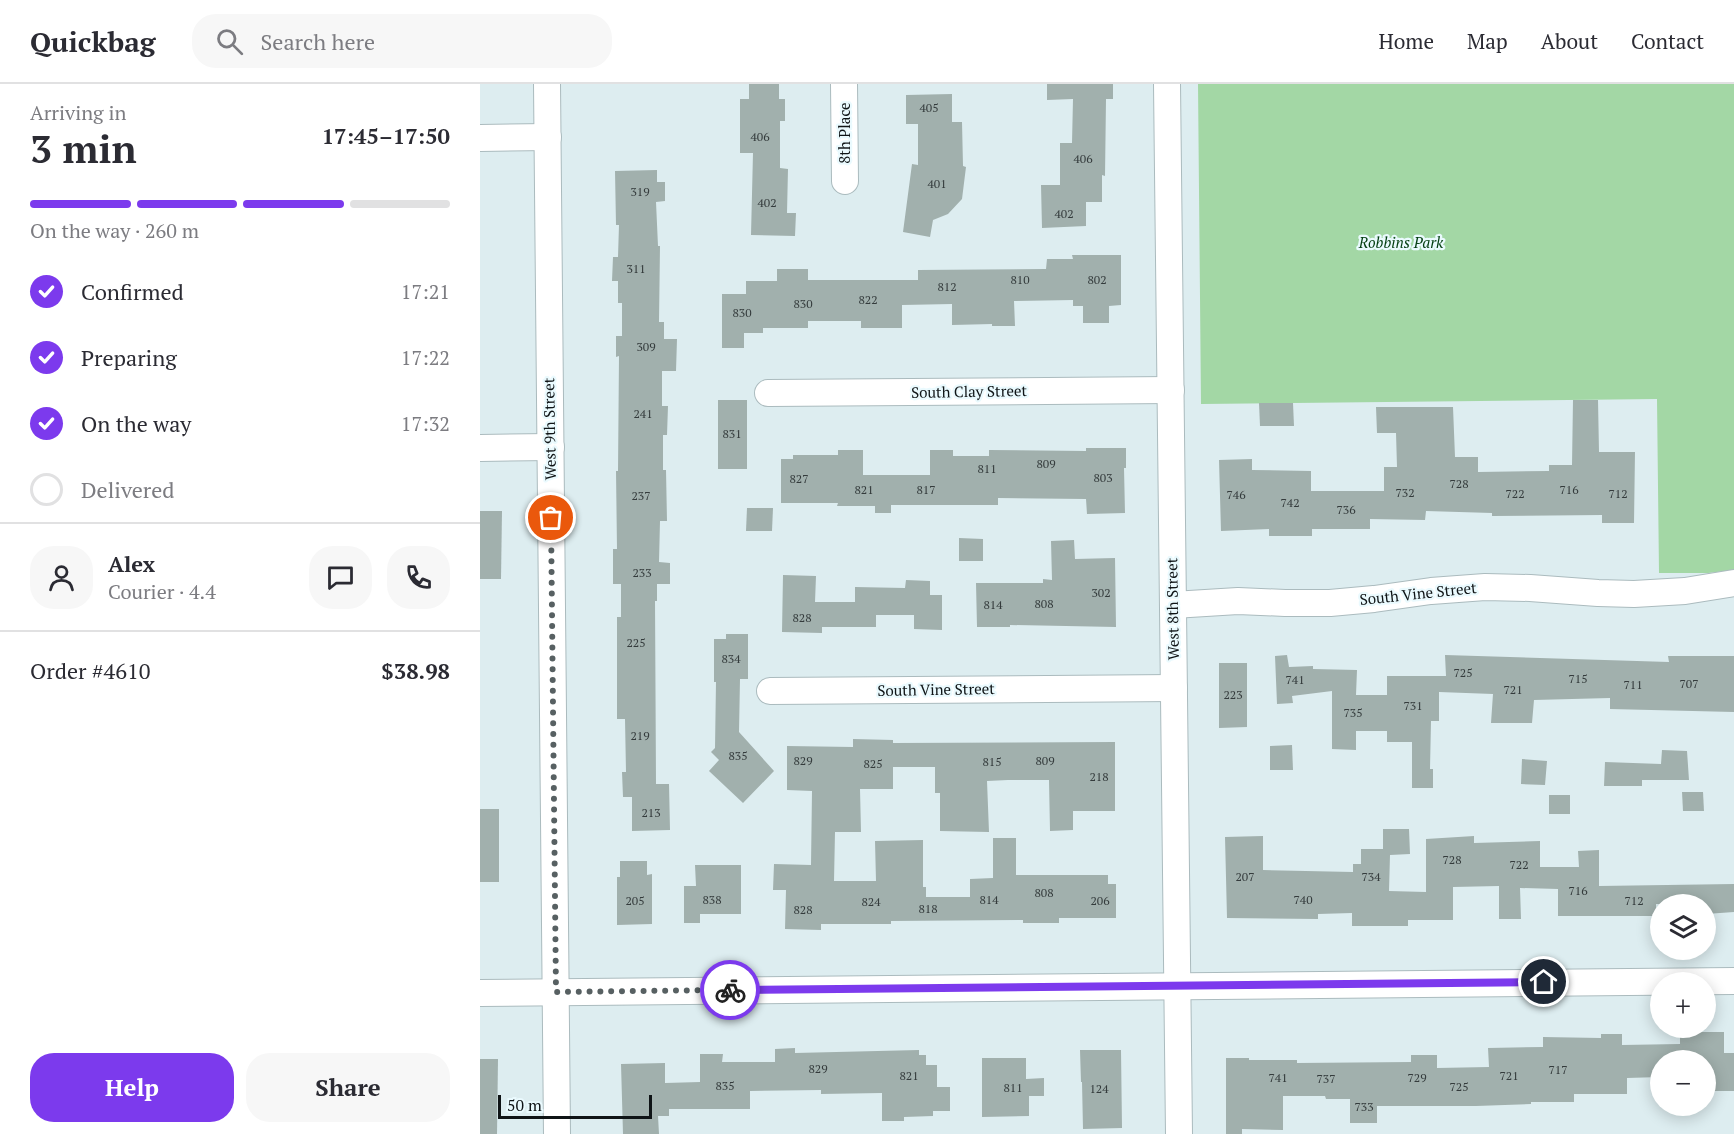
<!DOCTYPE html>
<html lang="en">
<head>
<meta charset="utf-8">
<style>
	:root { --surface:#fff; --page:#f7f7f7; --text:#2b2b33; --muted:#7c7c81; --line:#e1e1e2; --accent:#7c3aed }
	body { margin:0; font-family:"PT Serif",serif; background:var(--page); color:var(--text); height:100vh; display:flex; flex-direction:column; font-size:22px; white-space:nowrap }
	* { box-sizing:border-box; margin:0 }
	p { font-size:20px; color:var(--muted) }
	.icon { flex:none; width:33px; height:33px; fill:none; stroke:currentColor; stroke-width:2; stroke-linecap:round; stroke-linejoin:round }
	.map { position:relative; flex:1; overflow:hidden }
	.side { display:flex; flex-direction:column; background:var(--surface); width:480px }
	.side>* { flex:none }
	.tools { position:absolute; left:1170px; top:810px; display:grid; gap:12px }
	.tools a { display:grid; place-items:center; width:66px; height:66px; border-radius:50%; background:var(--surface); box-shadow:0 3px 15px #0003; font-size:30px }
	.scale { position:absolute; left:18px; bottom:15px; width:154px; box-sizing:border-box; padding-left:6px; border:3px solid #0f1416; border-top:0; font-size:16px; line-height:21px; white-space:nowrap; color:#0f1416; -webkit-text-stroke:4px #eafafe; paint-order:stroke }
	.pin { position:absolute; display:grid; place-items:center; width:51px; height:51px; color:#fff; margin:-26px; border:3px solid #fff; border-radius:50%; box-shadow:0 2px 6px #0007 }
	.courier { position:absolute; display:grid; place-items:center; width:60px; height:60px; margin:-30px; border:4px solid #7c3aed; border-radius:50%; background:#fff; color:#222; box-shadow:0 2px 8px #0007 }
	.overview em { font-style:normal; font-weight:600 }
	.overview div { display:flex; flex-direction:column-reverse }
	.overview { display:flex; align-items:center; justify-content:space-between; height:102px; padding:0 30px }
	h1 { font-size:39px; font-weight:600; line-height:45px }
	.bar { display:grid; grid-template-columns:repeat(4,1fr); gap:9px 6px; align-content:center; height:72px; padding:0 30px }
	.bar i { height:8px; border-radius:4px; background:var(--line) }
	.bar .active { background:var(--accent) }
	.bar p { grid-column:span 4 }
	.line { display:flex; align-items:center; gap:15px; padding:0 30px; border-top:2px solid var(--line) }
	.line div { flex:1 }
	.round { display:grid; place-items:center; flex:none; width:63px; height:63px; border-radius:24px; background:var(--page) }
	ol { padding:0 30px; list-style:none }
	li { display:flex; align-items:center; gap:18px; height:66px }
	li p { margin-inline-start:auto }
	li .icon { padding:6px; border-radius:50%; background:var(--accent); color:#fff; stroke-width:4 }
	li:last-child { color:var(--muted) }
	li i { width:33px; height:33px; border:3px solid var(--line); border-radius:50% }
	.button { display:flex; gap:12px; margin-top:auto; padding:12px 30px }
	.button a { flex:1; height:69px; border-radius:24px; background:var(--accent); color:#fff; font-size:24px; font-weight:600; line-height:69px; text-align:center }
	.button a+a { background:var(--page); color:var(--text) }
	header { display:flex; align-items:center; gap:36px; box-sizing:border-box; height:84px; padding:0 30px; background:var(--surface); border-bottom:2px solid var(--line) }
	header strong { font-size:28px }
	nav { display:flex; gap:33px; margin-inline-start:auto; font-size:21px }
	.search { width:420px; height:54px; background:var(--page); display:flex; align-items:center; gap:15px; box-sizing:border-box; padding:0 21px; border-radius:24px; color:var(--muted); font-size:22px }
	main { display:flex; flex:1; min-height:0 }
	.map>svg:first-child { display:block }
	.green { fill:#a3d7a5 }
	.building { fill:#a1b0ad }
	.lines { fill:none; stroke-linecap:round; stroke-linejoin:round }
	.minor-casing { stroke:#abbbbe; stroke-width:28 }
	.minor { stroke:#fff; stroke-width:26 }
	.done { stroke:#576062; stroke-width:6; stroke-dasharray:0 10.8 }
	.route { stroke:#7c3aed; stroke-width:8 }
	.labels { text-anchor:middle; stroke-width:4.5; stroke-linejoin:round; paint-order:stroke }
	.number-label { font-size:12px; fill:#343b3c }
	.street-label { font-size:15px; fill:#0f1416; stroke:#eafafe }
	.park-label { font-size:15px; font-style:italic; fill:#033e10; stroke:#eafafe }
</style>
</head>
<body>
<header>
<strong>Quickbag</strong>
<div class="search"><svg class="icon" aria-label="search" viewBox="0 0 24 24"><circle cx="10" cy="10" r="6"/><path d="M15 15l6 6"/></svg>Search here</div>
<nav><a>Home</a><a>Map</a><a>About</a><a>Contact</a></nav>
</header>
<main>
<section class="side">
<div class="overview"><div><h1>3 min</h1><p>Arriving in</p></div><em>17:45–17:50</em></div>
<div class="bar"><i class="active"></i><i class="active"></i><i class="active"></i><i></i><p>On the way · 260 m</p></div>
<ol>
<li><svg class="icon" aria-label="check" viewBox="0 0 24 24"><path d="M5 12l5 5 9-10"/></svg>Confirmed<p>17:21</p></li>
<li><svg class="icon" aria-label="check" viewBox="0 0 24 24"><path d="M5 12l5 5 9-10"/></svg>Preparing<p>17:22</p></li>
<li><svg class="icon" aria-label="check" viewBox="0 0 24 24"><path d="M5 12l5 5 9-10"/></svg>On the way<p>17:32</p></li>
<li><i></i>Delivered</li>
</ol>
<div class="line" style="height:108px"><a class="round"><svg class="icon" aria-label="person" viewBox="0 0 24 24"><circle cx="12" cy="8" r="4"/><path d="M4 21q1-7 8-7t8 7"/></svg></a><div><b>Alex</b><p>Courier · 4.4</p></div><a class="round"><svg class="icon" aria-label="chat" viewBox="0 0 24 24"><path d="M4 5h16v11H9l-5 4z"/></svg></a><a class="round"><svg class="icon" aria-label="phone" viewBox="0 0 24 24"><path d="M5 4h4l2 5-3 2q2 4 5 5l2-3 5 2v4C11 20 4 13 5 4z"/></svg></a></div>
<div class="line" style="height:78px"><div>Order #4610</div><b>$38.98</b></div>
<div class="button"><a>Help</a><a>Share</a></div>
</section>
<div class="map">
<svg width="1254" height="1050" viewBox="0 0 1254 1050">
	<rect width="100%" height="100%" fill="#ddedf0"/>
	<polygon class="green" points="718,0 1254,0 1254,486 1228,489 1179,489 1177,315 721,320"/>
	<g class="building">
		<polygon points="269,0 299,0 299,15 305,15 305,37 300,37 300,84 308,85 307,129 316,129 315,152 271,151 273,69 260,69 260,15 269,15"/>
		<polygon points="567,0 633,0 633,15 626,15 625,92 622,91 622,118 606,118 606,142 562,144 561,101 580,101 580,59 592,59 593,15 567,16"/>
		<polygon points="472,10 472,38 482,38 483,82 486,83 482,115 468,130 453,136 450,153 423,148 432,80 438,81 438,40 426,40 426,11"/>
		<polygon points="177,86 177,98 185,98 185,117 176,118 178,162 180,162 179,238 184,238 184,255 197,255 196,287 182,287 182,322 188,322 187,351 183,351 183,386 186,386 187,437 180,437 179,478 190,479 190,500 177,500 177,517 175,517 176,700 189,700 190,746 152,747 152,713 143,713 142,688 146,688 145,635 137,635 137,533 141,533 141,500 133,500 133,465 137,465 136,387 138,387 139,272 136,273 136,252 142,252 142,219 138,219 138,197 132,197 133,173 138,173 139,141 136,141 135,87"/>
		<polygon points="592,171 641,171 641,221 629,222 629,239 603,239 603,222 593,222 593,216 534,217 535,242 512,242 512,240 472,241 472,220 422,221 422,244 381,244 381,237 328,237 328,244 283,244 283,249 264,249 264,264 242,264 242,210 266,210 266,197 297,197 297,185 328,185 328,196 438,196 438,186 566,185 567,175 593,175"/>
		<rect x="238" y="316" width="29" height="69"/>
		<polygon points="1093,316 1118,316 1119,368 1155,368 1154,439 1122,439 1122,431 1012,432 1012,429 946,427 945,436 890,435 890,445 832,445 832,452 789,452 789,445 741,447 739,376 772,375 772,386 831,387 831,407 904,407 904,383 917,383 916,349 897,349 896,323 973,323 975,373 998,373 998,388 1069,387 1069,381 1092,381"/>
		<polygon points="779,319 813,319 814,342 780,342"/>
		<polygon points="606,364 646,364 646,384 644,384 645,429 607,430 606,415 518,414 518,421 411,421 411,429 395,429 395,422 357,422 358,419 301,419 301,375 313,375 313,371 358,371 358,366 383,366 383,391 450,391 450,366 473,366 473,372 509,372 509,366 606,367"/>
		<polygon points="267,424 293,424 292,447 266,447"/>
		<polygon points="0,427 22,427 21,495 0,495"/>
		<polygon points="479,454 503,455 503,477 479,477"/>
		<polygon points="594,456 595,475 635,474 636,543 530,541 530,543 497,543 496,499 563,499 563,495 572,496 571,457"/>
		<polygon points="303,491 336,492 335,518 375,518 375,503 425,504 426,496 450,497 450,511 462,511 462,546 434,545 434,531 396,531 396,543 342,543 342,549 302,548"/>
		<polygon points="246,550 268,550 268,595 260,595 259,648 294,687 263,719 229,687 239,676 231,668 235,664 236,598 234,598 234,555 246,555"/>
		<polygon points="807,571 809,583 833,582 833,585 877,586 876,611 907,611 907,592 966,592 965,571 1189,578 1188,572 1254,572 1254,628 1130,625 1130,614 1054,616 1052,639 1011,639 1013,610 959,608 959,637 951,637 950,685 953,685 953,704 932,704 932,658 907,658 907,647 876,647 876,666 852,665 852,607 812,612 813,619 797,620 795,572"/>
		<polygon points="739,579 767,579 767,643 739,644"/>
		<polygon points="373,655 413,656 413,659 635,658 635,727 593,727 593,746 570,747 569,696 528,696 507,697 509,748 460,747 460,709 455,709 455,683 413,683 413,705 380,705 381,748 355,748 354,797 396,797 395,757 443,756 443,803 446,803 446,813 490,813 490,795 513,794 513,754 536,754 536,791 628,791 628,800 636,800 636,834 579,834 579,839 543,839 543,836 411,837 411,840 341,840 341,846 305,845 306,806 293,806 294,780 331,781 332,707 307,706 307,662 373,663"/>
		<polygon points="812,661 813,686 790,686 790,662"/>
		<polygon points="1182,666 1207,667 1209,696 1162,696 1162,702 1124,702 1125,678 1181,680"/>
		<polygon points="1042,675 1067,677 1065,701 1041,700"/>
		<polygon points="1202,708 1223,708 1224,727 1203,727"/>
		<rect x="1069" y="711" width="21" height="19"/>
		<rect x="0" y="725" width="19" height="73"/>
		<polygon points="903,745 929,745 930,770 910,771 909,807 946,808 946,755 994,752 994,759 1060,757 1060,783 1099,783 1098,767 1119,766 1119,802 1254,800 1254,828 1226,830 1226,820 1176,820 1176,832 1078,832 1078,805 1040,804 1041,835 1019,835 1019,802 973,803 973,836 928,836 928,842 872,842 872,829 838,830 838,835 747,834 745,753 783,752 783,786 873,788 873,780 881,780 881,765 903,765"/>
		<polygon points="140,777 167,777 167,791 172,790 172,840 137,841 137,793 140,793"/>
		<polygon points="215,781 261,781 261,830 220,830 220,839 204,839 204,802 216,802"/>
		<polygon points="1200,948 1244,948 1244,969 1254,969 1254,1007 1226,1007 1226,976 1180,976 1180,993 1147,994 1147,1010 1094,1010 1094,1018 1051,1018 1051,1020 996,1022 897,1022 897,1039 870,1039 870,1015 846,1015 845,1012 803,1012 803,1046 762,1045 762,1050 746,1050 746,974 769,974 769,976 817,976 817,979 931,978 931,971 957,971 957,984 1009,983 1008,964 1063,963 1063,953 1121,954 1121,950 1142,950 1142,961 1200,960"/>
		<polygon points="315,964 315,969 439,966 439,971 446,971 446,981 457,981 457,1003 470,1003 470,1027 453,1027 453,1032 424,1033 424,1037 402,1037 402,1009 341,1010 341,1006 270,1007 270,1025 189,1025 189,1032 178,1032 179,1050 143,1050 141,980 185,979 185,999 220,998 220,970 243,970 242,978 295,978 295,965"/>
		<polygon points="600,966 641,966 642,1044 603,1045 602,998 601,998"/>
		<polygon points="502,974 546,974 546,995 564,994 564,1012 549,1012 549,1032 502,1033"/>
		<polygon points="0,975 18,975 17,1050 0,1050"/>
	</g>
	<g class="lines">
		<defs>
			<g id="minor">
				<polyline points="67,0 77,1050"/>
				<polyline points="364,0 365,97"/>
				<polyline points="687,0 699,1050"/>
				<polyline points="0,54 68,53"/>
				<polyline points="288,309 691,306"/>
				<polyline points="0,364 71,363"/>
				<polyline points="693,521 758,517 805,519 850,519 894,515 951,507 1005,503 1050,504 1118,509 1154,510 1205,507 1254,499"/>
				<polyline points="290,607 694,604"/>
				<polyline points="0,909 1254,897"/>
			</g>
		</defs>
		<use href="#minor" class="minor-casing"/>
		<use href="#minor" class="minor"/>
	</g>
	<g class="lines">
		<polyline class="done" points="71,434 76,908 250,906"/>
		<polyline class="route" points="250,906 1064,898"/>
	</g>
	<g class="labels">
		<g class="number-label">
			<text x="449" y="28">405</text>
			<text x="280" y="57">406</text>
			<text x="603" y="79">406</text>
			<text x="457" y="104">401</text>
			<text x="160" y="112">319</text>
			<text x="287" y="123">402</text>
			<text x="584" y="134">402</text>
			<text x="156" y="189">311</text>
			<text x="540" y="200">810</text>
			<text x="617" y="200">802</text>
			<text x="467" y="207">812</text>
			<text x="388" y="220">822</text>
			<text x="323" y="224">830</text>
			<text x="262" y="233">830</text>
			<text x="166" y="267">309</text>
			<text x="163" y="334">241</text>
			<text x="252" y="354">831</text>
			<text x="566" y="384">809</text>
			<text x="507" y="389">811</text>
			<text x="623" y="398">803</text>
			<text x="319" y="399">827</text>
			<text x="979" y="404">728</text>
			<text x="384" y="410">821</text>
			<text x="446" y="410">817</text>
			<text x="1089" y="410">716</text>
			<text x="925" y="413">732</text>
			<text x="1035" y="414">722</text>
			<text x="1138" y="414">712</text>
			<text x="756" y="415">746</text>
			<text x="161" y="416">237</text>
			<text x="810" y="423">742</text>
			<text x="866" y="430">736</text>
			<text x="162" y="493">233</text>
			<text x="621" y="513">302</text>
			<text x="564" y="524">808</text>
			<text x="513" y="525">814</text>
			<text x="322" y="538">828</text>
			<text x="156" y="563">225</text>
			<text x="251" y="579">834</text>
			<text x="983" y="593">725</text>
			<text x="1098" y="599">715</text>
			<text x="815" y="600">741</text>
			<text x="1209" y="604">707</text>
			<text x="1153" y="605">711</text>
			<text x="1033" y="610">721</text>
			<text x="753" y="615">223</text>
			<text x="933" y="626">731</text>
			<text x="873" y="633">735</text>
			<text x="160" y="656">219</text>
			<text x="258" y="676">835</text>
			<text x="323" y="681">829</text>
			<text x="565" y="681">809</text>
			<text x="512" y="682">815</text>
			<text x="393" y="684">825</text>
			<text x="619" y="697">218</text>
			<text x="171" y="733">213</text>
			<text x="972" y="780">728</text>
			<text x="1039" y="785">722</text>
			<text x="765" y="797">207</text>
			<text x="891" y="797">734</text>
			<text x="1098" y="811">716</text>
			<text x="564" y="813">808</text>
			<text x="232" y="820">838</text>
			<text x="509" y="820">814</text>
			<text x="823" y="820">740</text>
			<text x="155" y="821">205</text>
			<text x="620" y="821">206</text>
			<text x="1154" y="821">712</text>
			<text x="391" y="822">824</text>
			<text x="448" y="829">818</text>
			<text x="323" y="830">828</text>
			<text x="338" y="989">829</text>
			<text x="1078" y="990">717</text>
			<text x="429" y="996">821</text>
			<text x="1029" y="996">721</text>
			<text x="798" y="998">741</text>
			<text x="937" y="998">729</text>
			<text x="846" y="999">737</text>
			<text x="245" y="1006">835</text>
			<text x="979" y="1007">725</text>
			<text x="533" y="1008">811</text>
			<text x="619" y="1009">124</text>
			<text x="884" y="1027">733</text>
		</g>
		<g class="street-label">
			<text transform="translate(365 49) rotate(-90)" y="5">8th Place</text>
			<text transform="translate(489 308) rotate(-1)" y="5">South Clay Street</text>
			<text transform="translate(70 345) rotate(-91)" y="5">West 9th Street</text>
			<text transform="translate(938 510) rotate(-6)" y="5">South Vine Street</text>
			<text transform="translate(693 525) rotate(-91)" y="5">West 8th Street</text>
			<text transform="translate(456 606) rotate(-1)" y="5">South Vine Street</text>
		</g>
		<g class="park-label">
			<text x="921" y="164">Robbins Park</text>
		</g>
	</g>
</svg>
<div class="tools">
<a><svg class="icon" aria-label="layers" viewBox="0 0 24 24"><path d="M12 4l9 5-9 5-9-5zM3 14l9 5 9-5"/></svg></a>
<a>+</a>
<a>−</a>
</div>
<div class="scale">50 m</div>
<div class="pin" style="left:71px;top:434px;background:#ea580c"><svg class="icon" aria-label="bag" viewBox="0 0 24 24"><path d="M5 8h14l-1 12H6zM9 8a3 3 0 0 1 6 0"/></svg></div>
<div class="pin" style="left:1064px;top:898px;background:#1f2937"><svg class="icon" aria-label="home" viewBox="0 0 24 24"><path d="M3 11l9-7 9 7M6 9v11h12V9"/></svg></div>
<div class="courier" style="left:250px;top:906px"><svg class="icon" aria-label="bike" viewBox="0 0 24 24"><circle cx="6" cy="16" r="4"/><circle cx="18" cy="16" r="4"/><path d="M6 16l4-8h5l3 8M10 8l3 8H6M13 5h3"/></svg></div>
</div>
</main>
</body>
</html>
